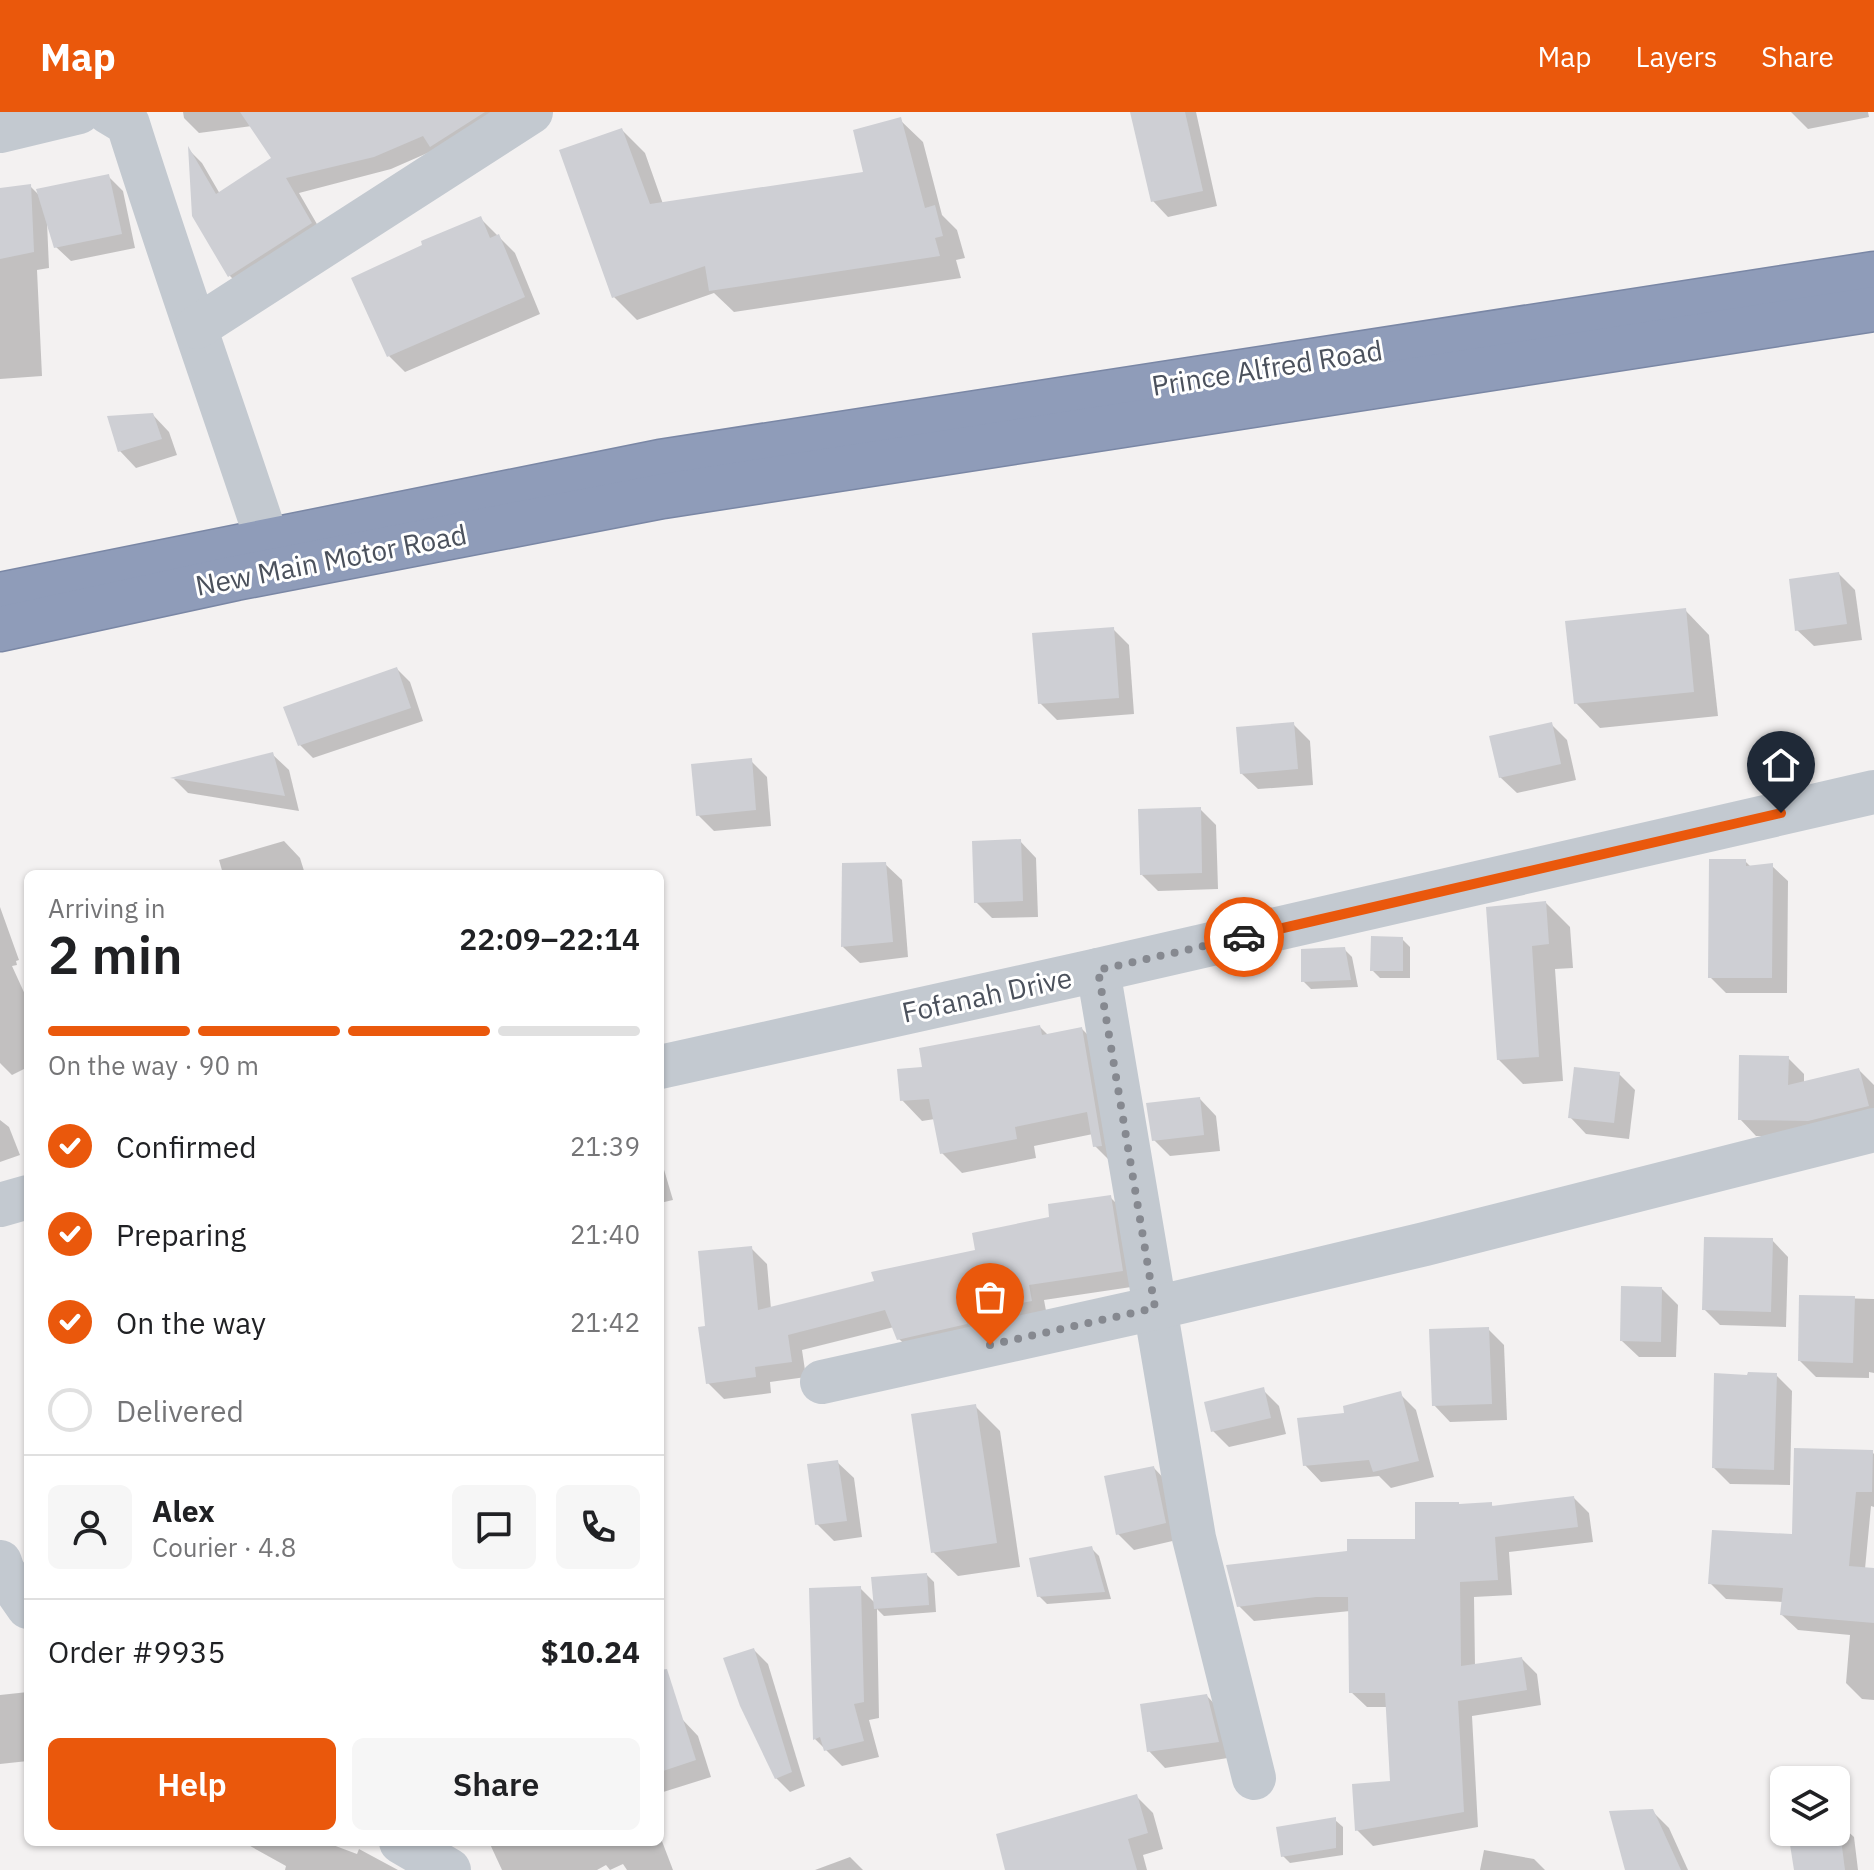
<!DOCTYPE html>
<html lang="en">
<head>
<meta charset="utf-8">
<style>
	:root { --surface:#fff; --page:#f6f6f6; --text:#202124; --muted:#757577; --line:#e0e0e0; --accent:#ea580c }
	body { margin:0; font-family:"IBM Plex Sans",sans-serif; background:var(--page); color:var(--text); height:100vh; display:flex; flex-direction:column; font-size:30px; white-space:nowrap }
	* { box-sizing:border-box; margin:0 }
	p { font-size:26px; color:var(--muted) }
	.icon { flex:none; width:44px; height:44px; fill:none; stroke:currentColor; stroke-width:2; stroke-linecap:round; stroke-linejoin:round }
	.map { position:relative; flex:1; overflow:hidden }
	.sheet { position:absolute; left:24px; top:758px; width:640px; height:976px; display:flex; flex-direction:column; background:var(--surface); border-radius:12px; box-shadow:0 2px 6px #0004 }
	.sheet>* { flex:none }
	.tools { position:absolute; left:1770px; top:1654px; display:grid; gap:16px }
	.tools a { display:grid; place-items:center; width:80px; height:80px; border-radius:12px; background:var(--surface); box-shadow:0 2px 6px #0004; font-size:40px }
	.pin { position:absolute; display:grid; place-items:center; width:68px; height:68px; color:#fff; margin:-82px -34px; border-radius:50% 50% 50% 0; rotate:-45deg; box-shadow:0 0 8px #0007 }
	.pin .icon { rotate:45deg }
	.courier { position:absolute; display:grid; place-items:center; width:80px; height:80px; margin:-40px; border:6px solid #ea580c; border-radius:50%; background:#fff; color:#222; box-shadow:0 2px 10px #0007 }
	.overview em { font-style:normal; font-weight:600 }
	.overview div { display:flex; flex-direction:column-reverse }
	.overview { display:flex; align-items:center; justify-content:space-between; height:136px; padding:0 24px }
	h1 { font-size:52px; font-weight:600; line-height:60px }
	.bar { display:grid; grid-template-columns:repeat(4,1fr); gap:12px 8px; align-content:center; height:96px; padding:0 24px }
	.bar i { height:10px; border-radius:6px; background:var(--line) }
	.bar .on { background:var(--accent) }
	.bar p { grid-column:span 4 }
	.line { display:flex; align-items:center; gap:20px; padding:0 24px; border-top:2px solid var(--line) }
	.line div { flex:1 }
	.round { display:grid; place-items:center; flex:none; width:84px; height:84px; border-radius:12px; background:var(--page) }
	ol { padding:0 24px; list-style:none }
	li { display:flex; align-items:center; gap:24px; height:88px }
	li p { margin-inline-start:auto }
	li .icon { padding:8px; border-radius:50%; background:var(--accent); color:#fff; stroke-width:4 }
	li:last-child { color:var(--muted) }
	li i { width:44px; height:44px; border:4px solid var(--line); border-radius:50% }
	.cta { display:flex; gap:16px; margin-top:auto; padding:16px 24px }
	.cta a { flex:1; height:92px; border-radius:12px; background:var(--accent); color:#fff; font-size:32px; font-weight:600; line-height:92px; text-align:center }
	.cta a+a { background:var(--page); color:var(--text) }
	header { display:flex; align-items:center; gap:48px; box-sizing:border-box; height:112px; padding:0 40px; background:var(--accent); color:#fff }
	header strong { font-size:38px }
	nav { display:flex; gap:44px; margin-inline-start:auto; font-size:28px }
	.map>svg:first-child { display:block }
	.shadow { fill:#0003 }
	.building { fill:#cecfd4 }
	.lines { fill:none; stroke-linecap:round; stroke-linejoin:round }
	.highway-casing { stroke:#7a87a5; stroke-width:47 }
	.minor { stroke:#c3c9d0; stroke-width:44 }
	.highway { stroke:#8f9cb9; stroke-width:44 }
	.done { stroke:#868990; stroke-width:8; stroke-dasharray:0 14.4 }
	.route { stroke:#ea580c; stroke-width:10 }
	.labels { text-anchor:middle; stroke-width:6; stroke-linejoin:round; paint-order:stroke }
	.street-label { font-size:28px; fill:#4b515c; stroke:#fff }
</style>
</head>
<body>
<header>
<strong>Map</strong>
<nav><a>Map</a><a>Layers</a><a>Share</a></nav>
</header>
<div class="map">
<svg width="1874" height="1758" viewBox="0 0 1874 1758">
	<rect width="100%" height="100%" fill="#f3f1f1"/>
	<g class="shadow">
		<polygon points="183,0 521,0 391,57 299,81 325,126 244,178 230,164 194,103 190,39 202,51 220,82 274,46 252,14 199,21 184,6"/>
		<polygon points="1132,0 1196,0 1217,94 1168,105 1153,89"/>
		<polygon points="1791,0 1868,0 1869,5 1808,17"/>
		<polygon points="900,8 923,30 942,103 957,118 965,146 956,148 961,166 734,200 714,181 637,208 614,185 622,18 645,41 663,92 866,61"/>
		<polygon points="108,64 123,79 135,136 71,149 56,135 47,110 49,156 37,158 42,264 0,267 0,78 30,74 41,85"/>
		<polygon points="481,107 515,141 540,202 405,260 389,244"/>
		<polygon points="153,303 169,320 177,343 136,356 120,339"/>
		<polygon points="1839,462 1855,478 1862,528 1814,534 1797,518"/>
		<polygon points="1685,498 1709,523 1718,604 1600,616 1576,591"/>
		<polygon points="1113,517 1129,533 1134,602 1057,608 1040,591"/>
		<polygon points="397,557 410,570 423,609 313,646 300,633"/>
		<polygon points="1293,612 1310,629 1313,673 1258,677 1241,661"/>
		<polygon points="1551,612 1567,628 1576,668 1517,681 1500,665"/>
		<polygon points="272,642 289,658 299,699 188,681 174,667"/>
		<polygon points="751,649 767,665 771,714 714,719 698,703"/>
		<polygon points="1200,697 1216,713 1218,777 1158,779 1142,763"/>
		<polygon points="284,729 300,746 305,762 223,762 219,748"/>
		<polygon points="1020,729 1036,746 1038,805 992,806 976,790"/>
		<polygon points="1745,749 1751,755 1772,754 1788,769 1787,881 1726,881 1710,865"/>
		<polygon points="885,752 902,768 908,845 860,851 843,835"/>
		<polygon points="1546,791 1570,815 1573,856 1555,857 1563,969 1523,972 1498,947 1488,796"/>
		<polygon points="0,795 19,848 16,849 17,853 12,854 28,889 28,955 12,963 0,951"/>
		<polygon points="1402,827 1410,835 1410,866 1380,866 1372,858"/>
		<polygon points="1344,837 1352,845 1358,875 1311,877 1303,869"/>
		<polygon points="1040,915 1048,923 1082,917 1102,937 1115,1054 1095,1034 1093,1022 1034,1034 1036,1046 962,1061 942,1041 935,1007 922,1009 902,988 925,957"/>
		<polygon points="1788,946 1804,962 1804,972 1859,958 1874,973 1874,1012 1825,1024 1756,1024 1740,1007"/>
		<polygon points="1619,962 1635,978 1629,1027 1586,1022 1570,1005"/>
		<polygon points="1200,987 1216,1004 1220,1039 1170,1044 1154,1028"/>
		<polygon points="0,1008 9,1015 20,1043 0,1050"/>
		<polygon points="660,1044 673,1088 660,1091"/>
		<polygon points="1110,1085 1126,1101 1138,1174 1044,1188 1047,1204 915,1242 899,1227 894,1215 802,1238 806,1265 770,1270 771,1281 724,1287 708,1271 707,1216 751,1136 767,1152 771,1197 877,1170 978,1140 1051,1107"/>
		<polygon points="1772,1128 1788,1145 1786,1215 1720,1213 1704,1197"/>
		<polygon points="1661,1176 1678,1193 1676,1245 1639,1245 1622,1229"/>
		<polygon points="1801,1185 1874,1187 1874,1261 1869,1260 1869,1266 1816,1265 1800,1249"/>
		<polygon points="1488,1217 1504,1233 1507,1308 1450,1310 1434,1293"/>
		<polygon points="1776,1263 1792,1279 1790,1373 1730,1372 1714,1356"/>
		<polygon points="1263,1278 1279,1294 1286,1322 1229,1335 1213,1319"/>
		<polygon points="1400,1282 1416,1298 1434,1365 1391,1376 1379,1364 1321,1370 1305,1353 1347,1302"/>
		<polygon points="975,1294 1000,1319 1020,1455 958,1464 933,1440"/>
		<polygon points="1872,1340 1874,1342 1874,1395 1871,1394 1865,1457 1874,1458 1874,1588 1862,1587 1846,1571 1850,1523 1798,1518 1782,1503 1783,1490 1726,1487 1710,1471 1794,1424"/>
		<polygon points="837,1350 854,1366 862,1425 834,1429 817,1412"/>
		<polygon points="1154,1356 1170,1373 1181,1427 1134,1438 1118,1422"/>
		<polygon points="1574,1386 1589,1401 1593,1430 1509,1440 1512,1483 1474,1485 1475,1554 1522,1547 1537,1562 1541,1593 1472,1604 1478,1715 1373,1734 1357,1718 1392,1671 1388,1595 1367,1595 1351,1580 1350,1499 1254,1509 1239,1494 1349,1441 1417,1429 1460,1394 1491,1392 1494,1396"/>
		<polygon points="1091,1436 1099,1444 1111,1487 1047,1492 1039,1484"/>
		<polygon points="927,1463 934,1470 936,1500 884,1504 877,1497 879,1606 869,1608 879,1645 842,1654 815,1627 812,1478 860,1476 876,1492"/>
		<polygon points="754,1538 768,1552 805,1674 790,1680 776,1666"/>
		<polygon points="28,1580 28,1649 0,1652 0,1583"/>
		<polygon points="1207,1584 1223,1601 1234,1645 1165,1656 1149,1639"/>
		<polygon points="682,1607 698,1624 711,1665 660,1681 660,1614"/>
		<polygon points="1137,1685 1153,1701 1163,1737 1143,1743 1147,1758 1076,1758"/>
		<polygon points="1652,1699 1669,1716 1688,1758 1627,1758"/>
		<polygon points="1335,1708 1343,1715 1343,1743 1290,1751 1283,1744"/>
		<polygon points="1836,1709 1854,1725 1858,1758 1796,1758 1790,1720 1836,1720"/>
		<polygon points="660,1724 673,1758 627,1758 623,1752 610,1758 606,1753 597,1758 502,1758 489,1730 660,1730"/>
		<polygon points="243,1730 325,1730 357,1742 359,1737 398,1758 285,1758 286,1754"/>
		<polygon points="1484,1738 1534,1747 1545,1758 1480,1758"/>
		<polygon points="850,1745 863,1758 815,1758"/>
	</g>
	<g class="building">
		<polygon points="240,0 485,0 430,35 423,24 374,45 286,66 312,111 228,165 192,104 188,34 216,82 271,46"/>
		<polygon points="1130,0 1185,0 1203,79 1151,90"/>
		<polygon points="901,5 925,96 935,93 943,124 935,126 940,144 709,179 705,154 612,186 559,38 622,16 650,92 863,60 853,18"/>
		<polygon points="109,62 122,122 54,136 36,77"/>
		<polygon points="31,72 34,140 0,147 0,76"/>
		<polygon points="481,104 490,126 499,122 525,185 387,245 351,166 422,133 421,129"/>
		<polygon points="153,301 162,327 118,340 107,304"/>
		<polygon points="1839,460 1847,512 1795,519 1789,467"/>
		<polygon points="1686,496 1694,580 1574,592 1565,509"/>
		<polygon points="1114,515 1119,586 1038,592 1032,521"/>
		<polygon points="397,555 411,596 298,634 283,595"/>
		<polygon points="1294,610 1298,657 1240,662 1236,615"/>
		<polygon points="1552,610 1561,652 1499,666 1489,624"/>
		<polygon points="273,640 285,684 170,666"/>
		<polygon points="752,646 756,698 696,704 691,652"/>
		<polygon points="1201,695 1202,761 1140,763 1138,697"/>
		<polygon points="1021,727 1023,789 974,791 972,729"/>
		<polygon points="1709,747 1746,747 1746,754 1773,751 1772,866 1708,866"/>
		<polygon points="886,750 893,830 841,835 842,751"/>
		<polygon points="1546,789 1549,832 1532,834 1539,945 1497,948 1486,795"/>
		<polygon points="1371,824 1403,825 1403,859 1370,859"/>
		<polygon points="1345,835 1351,868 1301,870 1301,837"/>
		<polygon points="1040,913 1042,923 1082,915 1102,1034 1093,1035 1087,1000 1015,1015 1017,1027 940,1042 929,987 900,989 897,957 922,955 919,936"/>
		<polygon points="1739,943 1789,944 1788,973 1859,956 1869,994 1808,1009 1738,1008"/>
		<polygon points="1574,955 1620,960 1614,1011 1568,1006"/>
		<polygon points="1200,985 1204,1023 1152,1029 1146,991"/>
		<polygon points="1111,1083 1123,1159 1029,1173 1032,1189 965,1202 967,1212 897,1228 885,1198 788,1223 792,1250 755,1255 756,1265 706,1272 698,1215 705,1214 698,1139 752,1134 758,1198 874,1169 871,1160 975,1138 972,1121 1049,1105 1048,1092"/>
		<polygon points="1704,1125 1773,1126 1771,1200 1702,1198"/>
		<polygon points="1621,1174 1662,1175 1661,1230 1620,1229"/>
		<polygon points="1799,1183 1855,1184 1853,1251 1798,1249"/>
		<polygon points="1489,1215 1492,1292 1432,1294 1429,1217"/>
		<polygon points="1748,1260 1777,1261 1774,1358 1712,1356 1714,1261 1747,1263"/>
		<polygon points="1264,1275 1271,1306 1211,1320 1204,1290"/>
		<polygon points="1401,1279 1419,1349 1373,1360 1369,1348 1303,1354 1297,1306 1344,1301 1343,1294"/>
		<polygon points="976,1292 997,1431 931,1441 911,1302"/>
		<polygon points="1794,1336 1873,1338 1872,1380 1856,1380 1849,1454 1874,1456 1874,1511 1780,1503 1783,1476 1708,1472 1712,1418 1792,1422"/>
		<polygon points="838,1348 847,1409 815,1413 807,1352"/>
		<polygon points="1154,1354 1166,1411 1116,1423 1104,1364"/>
		<polygon points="1574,1384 1578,1415 1495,1425 1498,1468 1460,1470 1461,1554 1522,1545 1527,1578 1458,1589 1464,1700 1355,1719 1352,1672 1390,1669 1385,1581 1349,1581 1348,1485 1316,1485 1237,1495 1226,1453 1347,1439 1347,1427 1415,1427 1415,1390 1459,1390 1459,1392 1492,1390 1492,1394"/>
		<polygon points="1092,1434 1105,1480 1037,1485 1029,1446"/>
		<polygon points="927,1461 929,1493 874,1497 871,1465"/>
		<polygon points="861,1474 864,1590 854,1592 864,1629 824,1639 820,1625 813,1628 809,1476"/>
		<polygon points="754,1536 792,1660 775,1667 740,1594 723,1546"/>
		<polygon points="667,1557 696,1648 660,1660 660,1558"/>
		<polygon points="1207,1582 1219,1630 1147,1640 1140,1592"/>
		<polygon points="1137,1682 1148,1721 1128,1727 1137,1758 1005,1758 996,1722"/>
		<polygon points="1653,1697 1681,1758 1625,1758 1609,1699"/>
		<polygon points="1336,1705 1336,1736 1281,1745 1276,1715"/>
		<polygon points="1788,1720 1840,1720 1845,1758 1794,1758"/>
	</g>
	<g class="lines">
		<defs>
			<g id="highway">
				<polyline points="0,483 660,350 1874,162"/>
				<polyline points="0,517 236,466 663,384 1874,197"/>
			</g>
		</defs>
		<use href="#highway" class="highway-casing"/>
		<g class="minor">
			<path d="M 108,0 L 128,12 C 172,152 221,289 267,428"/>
			<polyline points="0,19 79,0"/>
			<polyline points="197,215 531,0"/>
			<polyline points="1098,858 1194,1426 1254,1666"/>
			<polyline points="660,955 1098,858 1874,680"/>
			<polyline points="0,1093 28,1085"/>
			<polyline points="822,1270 1155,1196 1425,1132 1874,1018"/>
			<polyline points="0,1450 3,1459 28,1495"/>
			<polyline points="401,1730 449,1758"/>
		</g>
		<use href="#highway" class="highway"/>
	</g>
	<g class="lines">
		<polyline class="done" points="990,1233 1155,1196 1098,858 1244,825"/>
		<polyline class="route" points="1244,825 1781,701"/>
	</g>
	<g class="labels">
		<g class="street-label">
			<text transform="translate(1267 256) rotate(-9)" y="10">Prince Alfred Road</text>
			<text transform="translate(331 448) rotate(-11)" y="10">New Main Motor Road</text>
			<text transform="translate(987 883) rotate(-12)" y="10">Fofanah Drive</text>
		</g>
	</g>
</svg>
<div class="tools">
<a><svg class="icon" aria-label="layers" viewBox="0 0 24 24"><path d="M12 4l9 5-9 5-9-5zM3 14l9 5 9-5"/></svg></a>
</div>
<div class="pin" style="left:990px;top:1233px;background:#ea580c"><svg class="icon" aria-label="bag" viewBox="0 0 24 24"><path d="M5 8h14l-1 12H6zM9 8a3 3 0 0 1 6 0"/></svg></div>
<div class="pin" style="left:1781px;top:701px;background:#1f2937"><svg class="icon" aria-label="home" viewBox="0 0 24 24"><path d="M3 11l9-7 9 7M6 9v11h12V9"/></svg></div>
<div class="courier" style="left:1244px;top:825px"><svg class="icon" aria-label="car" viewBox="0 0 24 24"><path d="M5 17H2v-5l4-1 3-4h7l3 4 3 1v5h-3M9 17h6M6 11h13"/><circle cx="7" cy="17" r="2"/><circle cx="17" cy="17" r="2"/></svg></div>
<section class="sheet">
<div class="overview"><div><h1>2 min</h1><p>Arriving in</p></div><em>22:09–22:14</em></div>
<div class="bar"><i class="on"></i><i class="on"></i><i class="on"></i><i></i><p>On the way · 90 m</p></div>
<ol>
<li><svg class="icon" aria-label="check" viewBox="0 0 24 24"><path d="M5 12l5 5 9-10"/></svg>Confirmed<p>21:39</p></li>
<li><svg class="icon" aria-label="check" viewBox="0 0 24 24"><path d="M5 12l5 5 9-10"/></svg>Preparing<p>21:40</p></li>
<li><svg class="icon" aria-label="check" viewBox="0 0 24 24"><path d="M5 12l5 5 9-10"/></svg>On the way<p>21:42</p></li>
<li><i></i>Delivered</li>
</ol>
<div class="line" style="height:144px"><a class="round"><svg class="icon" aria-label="person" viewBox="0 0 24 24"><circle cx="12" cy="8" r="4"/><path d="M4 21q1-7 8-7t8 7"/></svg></a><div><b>Alex</b><p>Courier · 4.8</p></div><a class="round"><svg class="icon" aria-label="chat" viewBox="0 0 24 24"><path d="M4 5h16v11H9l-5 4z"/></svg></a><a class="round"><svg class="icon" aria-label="phone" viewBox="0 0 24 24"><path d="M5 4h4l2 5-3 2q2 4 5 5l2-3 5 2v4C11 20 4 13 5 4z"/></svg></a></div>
<div class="line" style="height:104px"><div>Order #9935</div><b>$10.24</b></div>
<div class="cta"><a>Help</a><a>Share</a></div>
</section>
</div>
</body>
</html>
